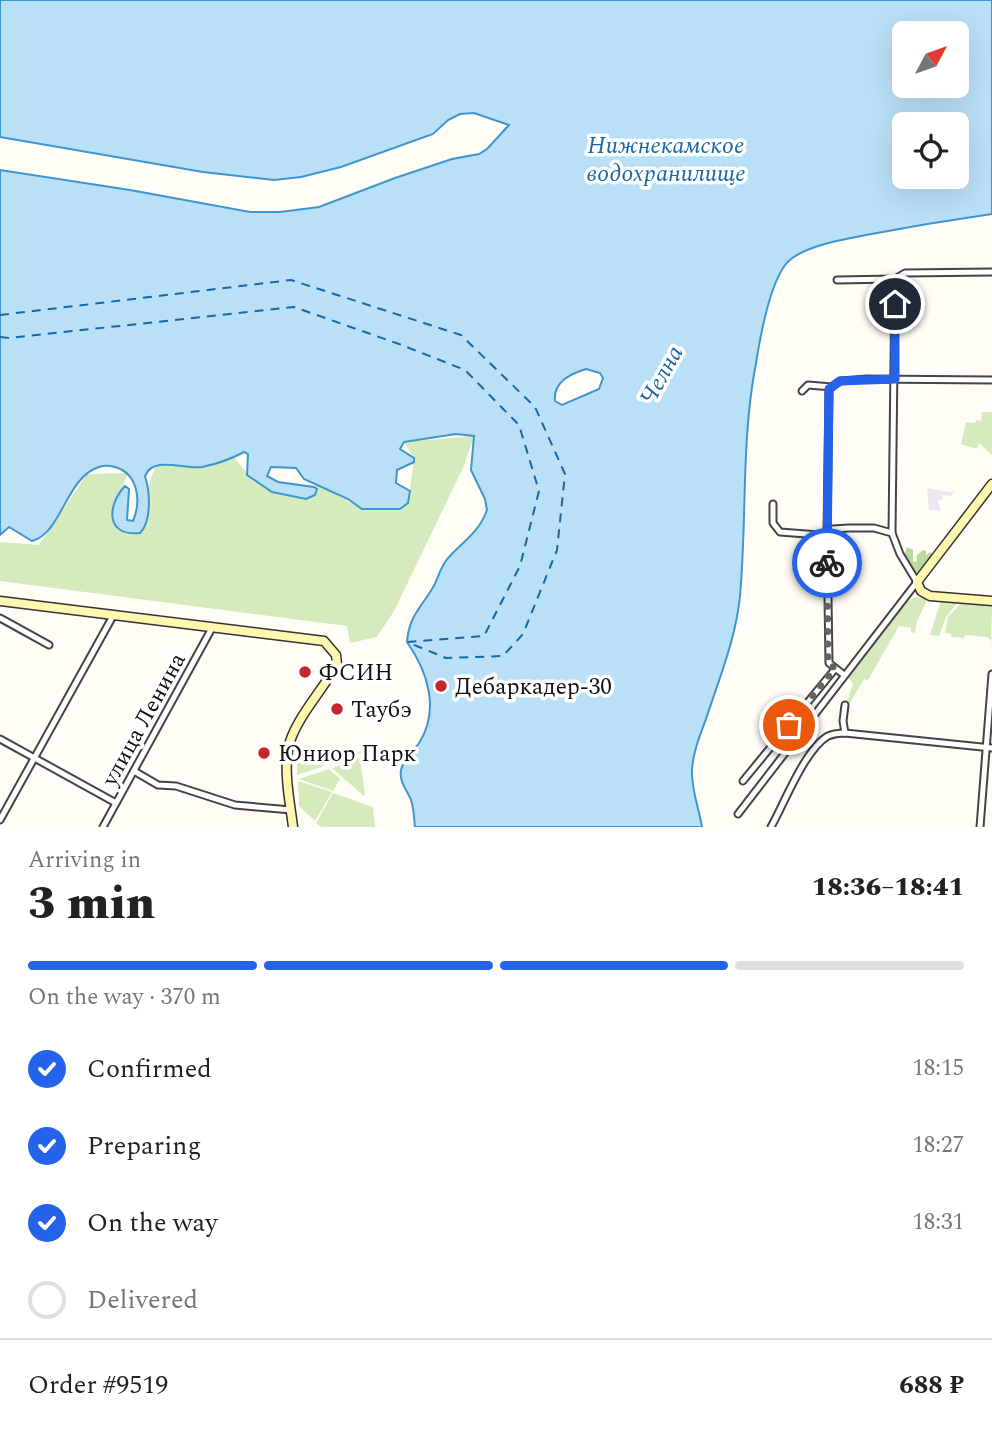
<!DOCTYPE html>
<html lang="en">
<head>
<meta charset="utf-8">
<style>
	:root { --surface:#fff; --page:#f2f2f2; --text:#222; --muted:#767676; --line:#e0e0e0; --accent:#2563eb }
	body { margin:0; font-family:Spectral,serif; background:var(--page); color:var(--text); height:100vh; display:flex; flex-direction:column; font-size:26px; white-space:nowrap }
	* { box-sizing:border-box; margin:0 }
	p { font-size:23px; color:var(--muted) }
	.icon { flex:none; width:38px; height:38px; fill:none; stroke:currentColor; stroke-width:2; stroke-linecap:round; stroke-linejoin:round }
	.map { position:relative; height:827px; overflow:hidden }
	.panel { display:flex; flex-direction:column; background:var(--surface); flex:1 }
	.panel>* { flex:none }
	.needle { width:46px; rotate:49deg }
	.tools { position:absolute; left:892px; top:21px; display:grid; gap:14px }
	.tools a { display:grid; place-items:center; width:77px; height:77px; border-radius:10px; background:var(--surface); box-shadow:0 7px 28px #0002; font-size:35px }
	.pin { position:absolute; display:grid; place-items:center; width:60px; height:60px; color:#fff; margin:-30px; border:4px solid #fff; border-radius:50%; box-shadow:0 2px 7px #0007 }
	.courier { position:absolute; display:grid; place-items:center; width:70px; height:70px; margin:-35px; border:5px solid #2563eb; border-radius:50%; background:#fff; color:#222; box-shadow:0 2px 9px #0007 }
	.head em { font-style:normal; font-weight:800 }
	.head div { display:flex; flex-direction:column-reverse }
	.head { display:flex; align-items:center; justify-content:space-between; height:119px; padding:0 28px }
	h1 { font-size:46px; font-weight:800; line-height:52px }
	.bar { display:grid; grid-template-columns:repeat(4,1fr); gap:10px 7px; align-content:center; height:84px; padding:0 28px }
	.bar i { height:9px; border-radius:5px; background:var(--line) }
	.bar .on { background:var(--accent) }
	.bar p { grid-column:span 4 }
	.line { display:flex; align-items:center; gap:18px; padding:0 28px; border-top:2px solid var(--line) }
	.line div { flex:1 }
	ol { padding:0 28px; list-style:none }
	li { display:flex; align-items:center; gap:21px; height:77px }
	li p { margin-inline-start:auto }
	li .icon { padding:7px; border-radius:50%; background:var(--accent); color:#fff; stroke-width:4 }
	li:last-child { color:var(--muted) }
	li i { width:38px; height:38px; border:4px solid var(--line); border-radius:50% }
	.map>svg:first-child { display:block }
	.industrial { fill:#eee6ef }
	.green { fill:#d5ebbd }
	.forest { fill:#b9dc9c }
	.water { fill:#b9e0f7; stroke:#3f96cf; stroke-width:2; fill-rule:evenodd }
	.lines { fill:none; stroke-linecap:round; stroke-linejoin:round }
	.ferry { stroke:#1768a6; stroke-width:2; stroke-dasharray:9 7; stroke-linecap:butt }
	.street-casing { stroke:#444; stroke-width:9 }
	.secondary-casing { stroke:#333; stroke-width:11 }
	.street { stroke:#fff; stroke-width:5 }
	.secondary { stroke:#fff6b0; stroke-width:8 }
	.done { stroke:#646461; stroke-width:7; stroke-dasharray:0 12.6 }
	.route { stroke:#2563eb; stroke-width:9 }
	.poi-dot { fill:#c4262e; stroke:#fff; stroke-width:2.5 }
	.labels { text-anchor:middle; stroke-width:7; stroke-linejoin:round; paint-order:stroke }
	.poi-label { font-size:23px; fill:#111; stroke:#fff; text-anchor:start }
	.street-label { font-size:23px; fill:#111; stroke:#fff }
	.water-label { font-size:24px; font-style:italic; fill:#1768a6; stroke:#fff }
</style>
</head>
<body>
<div class="map">
<svg width="992" height="827" viewBox="0 0 992 827">
	<rect width="100%" height="100%" fill="#fffdf5"/>
	<polygon class="industrial" points="927,488 950,492 954,491 951,496 938,495 943,496 942,500 938,500 941,511 929,510"/>
	<g class="green">
		<polygon points="982,412 992,412 992,455 979,443 977,449 961,444 966,422 975,423 976,420 981,421"/>
		<path d="M 474,436 L 463,468 L 394,611 L 377,637 L 350,643 L 347,626 L 0,581 L 0,542 L 39,545 L 87,474 L 128,473 L 111,518 L 143,529 L 148,486 L 156,465 L 199,467 L 234,457 C 262,494 273,490 315,495 L 316,483 L 362,509 L 409,497 L 414,458 L 404,442 Z"/>
		<path d="M 916,597 L 928,598 L 917,621 L 915,633 L 911,632 L 911,628 L 899,626 L 868,680 L 864,679 L 850,703 L 847,725 C 843,712 848,697 853,684 L 847,676 L 902,604 Z"/>
		<polygon points="941,600 958,602 946,617 939,636 930,635"/>
		<polygon points="961,603 992,606 991,651 991,640 987,637 965,635 964,638 951,637 951,634 945,633 948,617"/>
		<polygon points="307,746 358,752 369,750 328,765"/>
		<polygon points="304,749 324,766 297,775 297,754"/>
		<polygon points="360,758 365,795 364,796 332,768"/>
		<polygon points="329,769 340,779 333,791 299,779"/>
		<polygon points="298,781 332,792 315,821 299,806"/>
		<polygon points="333,793 373,807 375,827 321,827 316,823"/>
	</g>
	<polygon class="forest" points="907,547 913,550 913,562 917,561 916,556 923,550 926,551 926,555 930,552 935,555 921,571 916,572 908,563 908,558 904,557"/>
	<path class="water" d="M 0,0 L 992,0 L 992,214 C 950,220 908,227 866,235 C 843,240 811,244 791,259 C 771,274 760,338 756,363 C 741,440 747,519 740,596 C 736,638 719,679 706,719 C 700,735 693,752 692,770 C 691,789 699,808 702,827 L 415,827 C 414,819 414,808 411,800 C 407,790 399,782 401,770 C 403,759 413,752 419,743 C 440,710 428,672 407,642 C 409,617 419,610 432,589 C 439,578 440,565 450,556 C 465,540 479,532 487,510 L 485,499 L 471,470 L 474,436 L 456,434 L 404,442 L 400,449 L 414,458 L 414,462 L 397,470 L 396,483 L 410,491 L 408,503 L 400,509 L 362,509 L 348,499 L 304,479 L 296,468 L 271,467 L 267,476 L 278,482 L 314,487 L 317,489 L 315,495 L 306,499 L 272,492 L 247,475 L 248,454 L 244,452 C 231,459 217,464 202,467 C 185,470 153,455 145,476 C 150,492 152,521 140,533 C 105,537 107,505 125,486 L 129,489 L 127,520 L 133,521 C 141,502 139,474 115,467 C 111,466 104,465 99,467 C 66,477 62,533 32,541 L 9,527 L 0,535 L 0,170 L 130,190 L 250,212 L 280,212 L 319,207 L 395,178 L 452,159 L 479,154 L 487,149 L 509,125 L 474,113 L 460,114 L 448,120 L 433,134 L 341,167 L 301,177 L 274,180 L 203,172 L 0,137 ZM 905,33 L 957,33 L 957,86 L 905,86 ZM 905,124 L 957,124 L 957,177 L 905,177 ZM 586,369 L 600,373 L 603,378 L 599,389 L 562,405 L 555,401 C 553,382 570,374 586,369 Z"/>
	<g class="lines">
		<g class="ferry">
			<polyline points="0,315 291,280 461,335 535,407 565,474 557,550 523,634 503,656 446,658 407,642"/>
			<polyline points="0,337 9,338 294,307 399,344 465,370 519,425 539,491 520,566 484,636 408,642"/>
		</g>
		<defs>
			<g id="street">
				<polyline points="837,280 895,279 905,273 992,272"/>
				<polyline points="802,391 808,385 832,387"/>
				<polyline points="773,504 773,523 780,532 819,535 833,529 849,528 874,528 892,533"/>
				<polyline points="0,618 49,645"/>
				<polyline points="844,675 829,663 827,532 829,389 840,381 867,379 992,380"/>
				<polyline points="845,733 843,721 845,705"/>
				<polyline points="0,739 116,803"/>
				<polyline points="134,771 158,785 176,786 235,805 291,810"/>
				<polyline points="743,781 835,669"/>
				<polyline points="738,814 917,582 900,554 892,533 895,279"/>
				<polyline points="0,820 113,616"/>
				<polyline points="103,827 212,628"/>
				<path d="M 771,827 C 784,804 805,749 828,736 C 833,734 840,733 845,733 L 992,748"/>
				<polyline points="980,827 992,674"/>
			</g>
			<g id="secondary">
				<polyline points="992,484 917,582 921,591 930,596 992,601"/>
				<path d="M 0,601 L 324,641 L 336,655 L 337,664 C 324,689 292,722 288,750 C 284,775 290,802 293,827"/>
			</g>
		</defs>
		<use href="#street" class="street-casing"/>
		<use href="#secondary" class="secondary-casing"/>
		<use href="#street" class="street"/>
		<use href="#secondary" class="secondary"/>
	</g>
	<g class="lines">
		<polyline class="done" points="789,725 835,668 828,663 827,563"/>
		<polyline class="route" points="827,563 829,389 840,381 895,379 895,304"/>
	</g>
	<g class="poi-dot">
		<circle cx="305" cy="672" r="7"/>
		<circle cx="441" cy="686" r="7"/>
		<circle cx="337" cy="709" r="7"/>
		<circle cx="264" cy="753" r="7"/>
	</g>
	<g class="labels">
		<g class="poi-label">
			<text x="319" y="680">ФСИН</text>
			<text x="455" y="694">Дебаркадер-30</text>
			<text x="351" y="717">Таубэ</text>
			<text x="278" y="761">Юниор Парк</text>
		</g>
		<g class="street-label">
			<text transform="translate(143 719) rotate(-61)" y="8">улица Ленина</text>
		</g>
		<g class="water-label">
			<text x="666" y="153">Нижнекамское<tspan x="666" dy="28">водохранилище</tspan></text>
			<text transform="translate(661 375) rotate(-61)" y="8">Челна</text>
		</g>
	</g>
</svg>
<div class="tools">
<a><svg class="needle" viewBox="-14 -14 28 28"><path d="M0-13l5 13h-10z" fill="#e53935"/><path d="M0 13l5-13h-10z" fill="#767676"/></svg></a>
<a><svg class="icon" aria-label="locate" viewBox="0 0 24 24"><circle cx="12" cy="12" r="6"/><path d="M12 2v4M12 18v4M2 12h4M18 12h4"/></svg></a>
</div>
<div class="pin" style="left:789px;top:725px;background:#ea580c"><svg class="icon" aria-label="bag" viewBox="0 0 24 24"><path d="M5 8h14l-1 12H6zM9 8a3 3 0 0 1 6 0"/></svg></div>
<div class="pin" style="left:895px;top:304px;background:#1f2937"><svg class="icon" aria-label="home" viewBox="0 0 24 24"><path d="M3 11l9-7 9 7M6 9v11h12V9"/></svg></div>
<div class="courier" style="left:827px;top:563px"><svg class="icon" aria-label="bike" viewBox="0 0 24 24"><circle cx="6" cy="16" r="4"/><circle cx="18" cy="16" r="4"/><path d="M6 16l4-8h5l3 8M10 8l3 8H6M13 5h3"/></svg></div>
</div>
<section class="panel">
<div class="head"><div><h1>3 min</h1><p>Arriving in</p></div><em>18:36–18:41</em></div>
<div class="bar"><i class="on"></i><i class="on"></i><i class="on"></i><i></i><p>On the way · 370 m</p></div>
<ol>
<li><svg class="icon" aria-label="check" viewBox="0 0 24 24"><path d="M5 12l5 5 9-10"/></svg>Confirmed<p>18:15</p></li>
<li><svg class="icon" aria-label="check" viewBox="0 0 24 24"><path d="M5 12l5 5 9-10"/></svg>Preparing<p>18:27</p></li>
<li><svg class="icon" aria-label="check" viewBox="0 0 24 24"><path d="M5 12l5 5 9-10"/></svg>On the way<p>18:31</p></li>
<li><i></i>Delivered</li>
</ol>
<div class="line" style="height:91px"><div>Order #9519</div><b>688 ₽</b></div>
</section>
</body>
</html>
